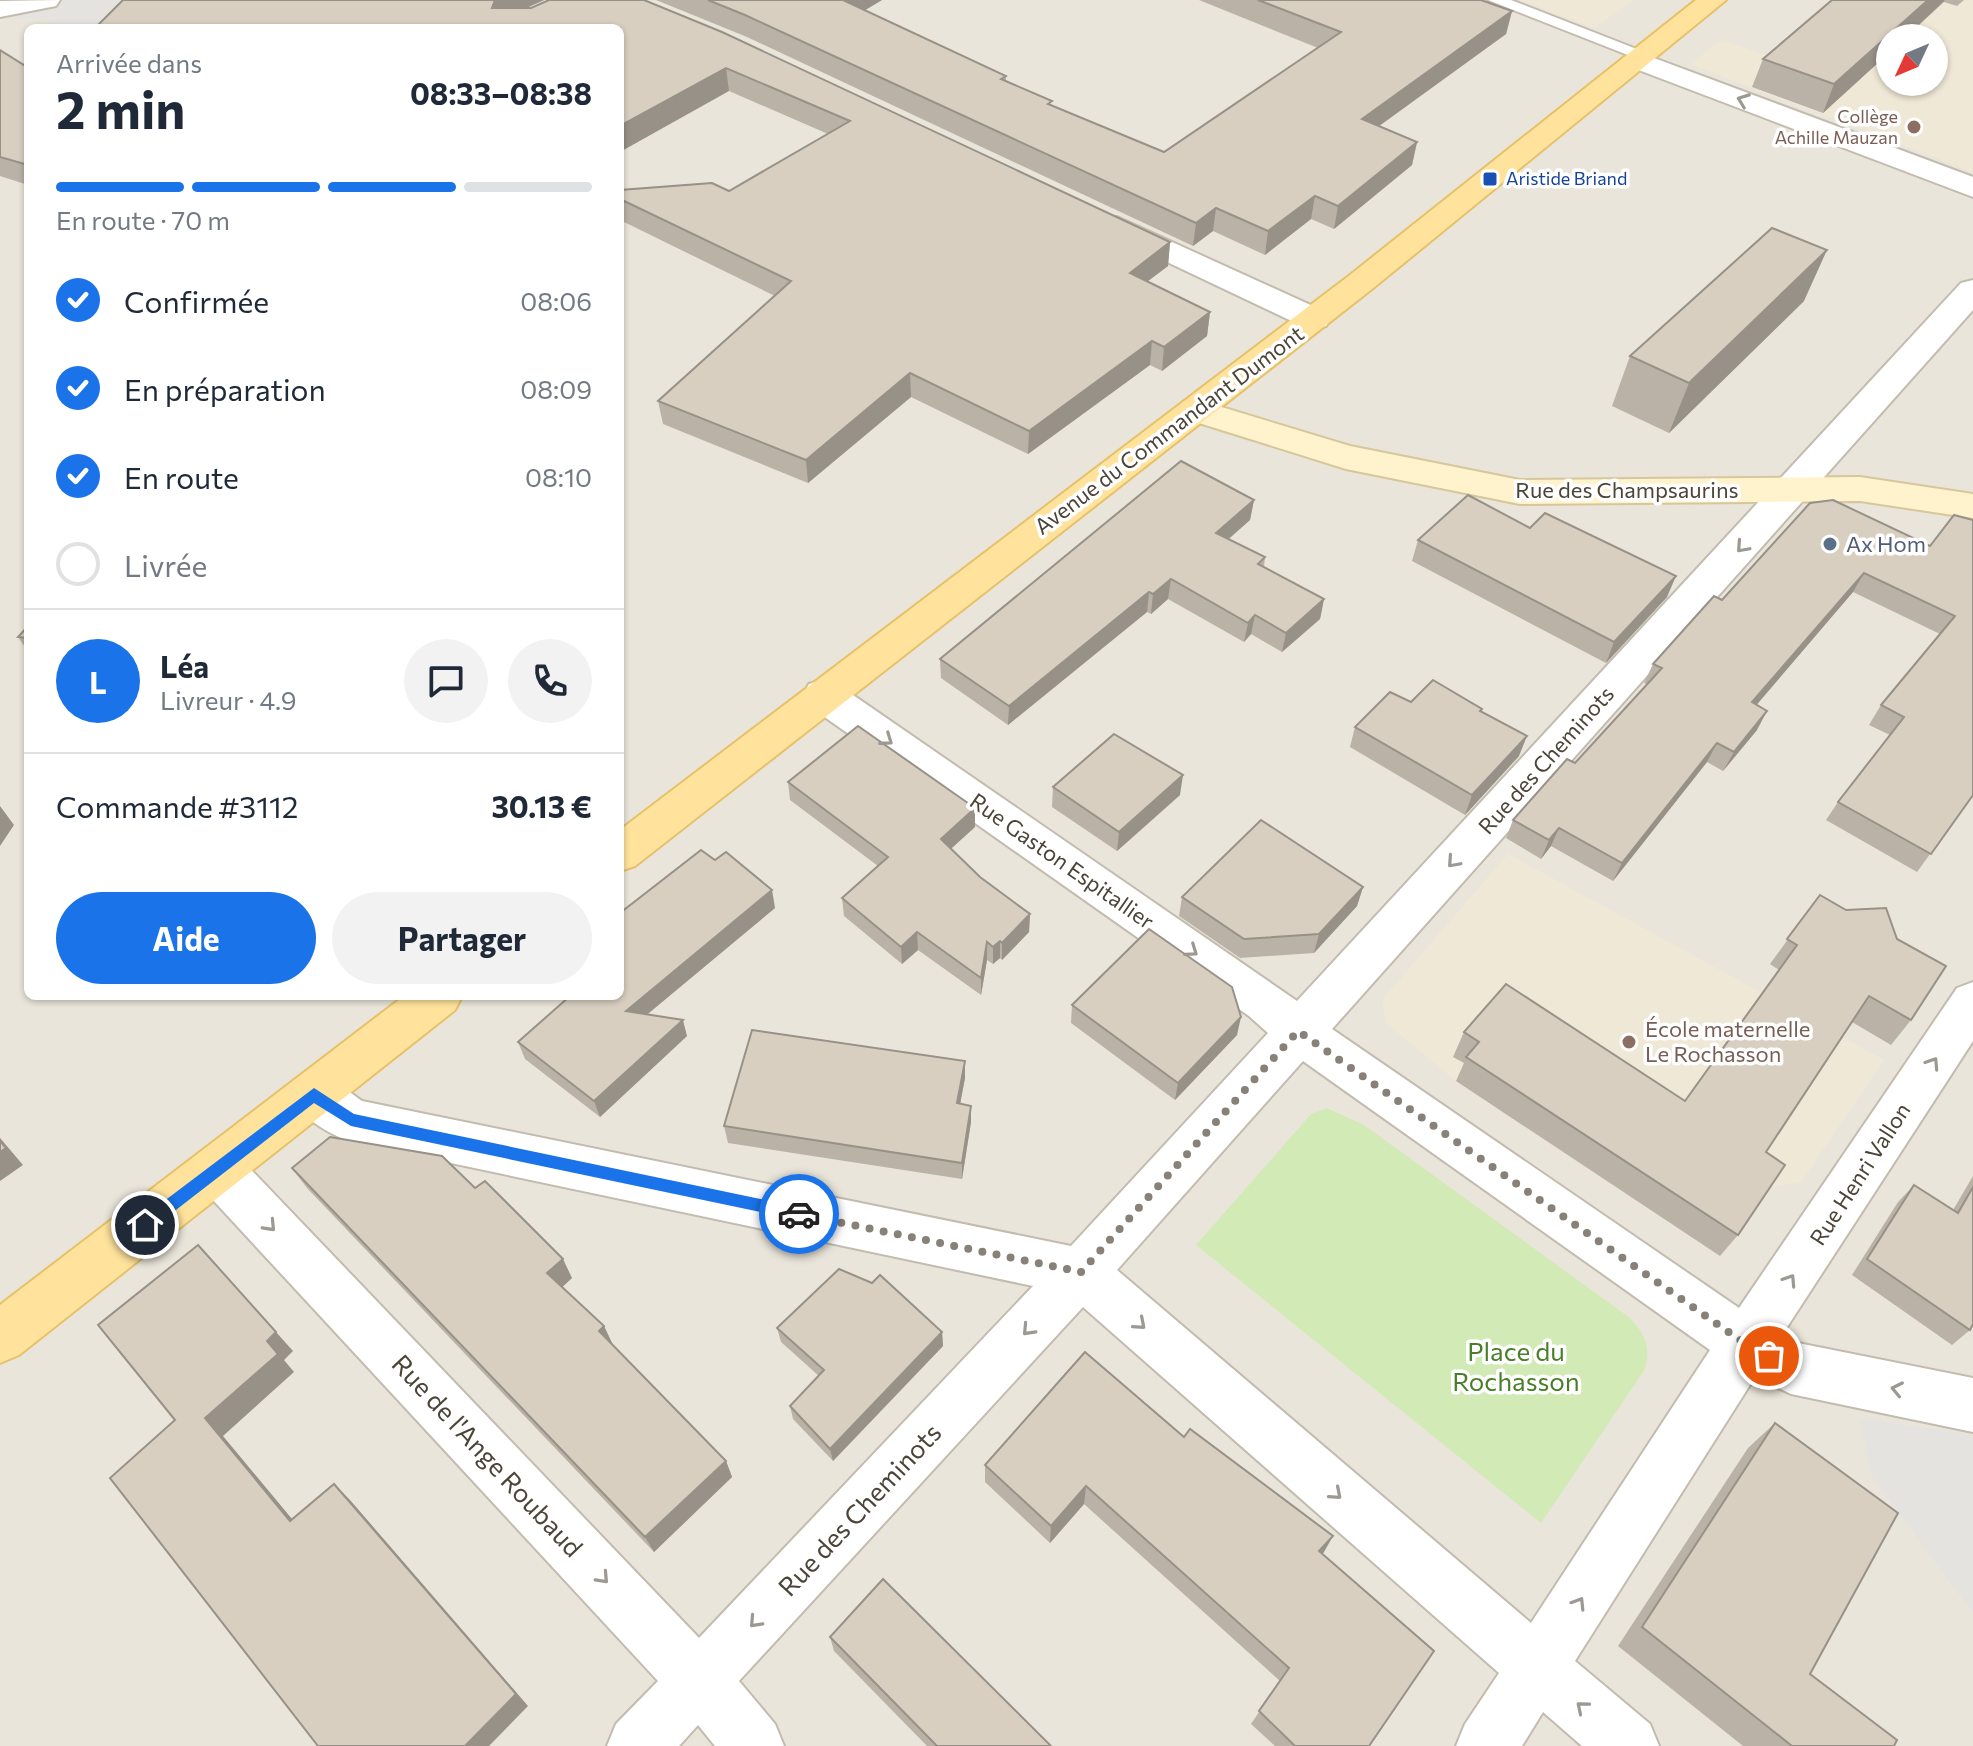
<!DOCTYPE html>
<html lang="fr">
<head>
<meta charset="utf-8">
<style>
	:root { --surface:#fff; --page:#f2f2f3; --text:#1f2937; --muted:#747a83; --line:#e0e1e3; --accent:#1a73e8 }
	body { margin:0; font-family:Commissioner,sans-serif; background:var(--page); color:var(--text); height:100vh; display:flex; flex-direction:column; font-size:30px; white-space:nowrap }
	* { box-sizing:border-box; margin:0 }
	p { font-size:26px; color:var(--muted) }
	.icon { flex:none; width:44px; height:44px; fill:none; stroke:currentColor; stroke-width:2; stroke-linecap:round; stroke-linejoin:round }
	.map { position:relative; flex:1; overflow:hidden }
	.panel { position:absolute; left:24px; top:24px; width:600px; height:976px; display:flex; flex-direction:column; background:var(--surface); border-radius:12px; box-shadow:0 2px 6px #0004 }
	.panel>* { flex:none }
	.needle { width:52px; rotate:226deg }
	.buttons { position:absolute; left:1876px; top:24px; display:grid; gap:16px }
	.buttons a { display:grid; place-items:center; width:72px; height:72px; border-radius:50%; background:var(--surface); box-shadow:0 2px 6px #0004; font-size:40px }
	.pin { position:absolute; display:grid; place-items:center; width:68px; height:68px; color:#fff; margin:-34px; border:4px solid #fff; border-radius:50%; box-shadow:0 2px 8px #0007 }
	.courier { position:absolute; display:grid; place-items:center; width:80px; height:80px; margin:-40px; border:6px solid #1a73e8; border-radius:50%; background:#fff; color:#222; box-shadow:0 2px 10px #0007 }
	.overview em { font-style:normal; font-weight:700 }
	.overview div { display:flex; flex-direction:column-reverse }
	.overview { display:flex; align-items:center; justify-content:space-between; height:136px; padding:0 32px }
	h1 { font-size:52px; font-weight:700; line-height:60px }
	.bar { display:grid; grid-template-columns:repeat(4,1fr); gap:12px 8px; align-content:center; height:96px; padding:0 32px }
	.bar i { height:10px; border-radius:6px; background:var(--line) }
	.bar .selected { background:var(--accent) }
	.bar p { grid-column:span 4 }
	.line { display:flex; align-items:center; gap:20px; padding:0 32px; border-top:2px solid var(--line) }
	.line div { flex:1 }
	.round { display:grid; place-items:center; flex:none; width:84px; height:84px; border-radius:42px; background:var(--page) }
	ol { padding:0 32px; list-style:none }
	li { display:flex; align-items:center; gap:24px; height:88px }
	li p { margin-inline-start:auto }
	li .icon { padding:8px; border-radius:50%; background:var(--accent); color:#fff; stroke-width:4 }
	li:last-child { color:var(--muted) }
	li i { width:44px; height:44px; border:4px solid var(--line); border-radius:50% }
	.primary-button { display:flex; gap:16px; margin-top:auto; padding:16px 32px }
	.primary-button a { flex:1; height:92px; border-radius:48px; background:var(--accent); color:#fff; font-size:32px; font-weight:700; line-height:92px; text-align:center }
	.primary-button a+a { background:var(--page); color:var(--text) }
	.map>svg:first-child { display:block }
	.residential { fill:#eae5da; fill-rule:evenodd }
	.education { fill:#efe8d6; fill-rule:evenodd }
	.green { fill:#d2eab5 }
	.parking { fill:#e5e3e0 }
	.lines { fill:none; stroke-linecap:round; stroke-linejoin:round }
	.lane-casing { stroke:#c2bbae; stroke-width:4 }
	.street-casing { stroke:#c2bbae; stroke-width:4 }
	.secondary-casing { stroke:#d6c79b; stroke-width:4 }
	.primary-casing { stroke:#e6c16a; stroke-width:4 }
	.lane { fill:#fff; fill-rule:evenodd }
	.street { fill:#fff; fill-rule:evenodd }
	.secondary { fill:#fff3cd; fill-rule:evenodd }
	.primary { fill:#ffe39c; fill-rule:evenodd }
	.wall { fill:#bab2a6 }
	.shaded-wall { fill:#979187 }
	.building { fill:#d8cfc1; stroke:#979187; stroke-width:2 }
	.oneway { stroke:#9c9892 }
	.route { fill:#1a73e8 }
	.done { stroke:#878178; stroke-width:8; stroke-dasharray:0 14.4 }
	.education-dot { fill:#8d6e63; stroke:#fff; stroke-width:3 }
	.transit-dot { fill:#1a4fb4; stroke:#fff; stroke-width:3 }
	.service-dot { fill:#5c6f8a; stroke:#fff; stroke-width:3 }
	.labels { text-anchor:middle; stroke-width:7; stroke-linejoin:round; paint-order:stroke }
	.far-education-label { font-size:18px; fill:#785e54; stroke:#fff; text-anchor:end }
	.far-transit-label { font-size:18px; fill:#164399; stroke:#fff; text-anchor:start }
	.street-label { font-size:22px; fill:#4b4439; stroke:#fff }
	.service-label { font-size:22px; fill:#4e5e75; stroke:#fff; text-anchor:start }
	.education-label { font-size:22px; fill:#785e54; stroke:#fff; text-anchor:start }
	.near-park-label { font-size:26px; fill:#4a7f2a; stroke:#fff }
	.near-street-label { font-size:26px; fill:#4b4439; stroke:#fff }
</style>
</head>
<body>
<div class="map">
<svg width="1973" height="1746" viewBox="0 0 1973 1746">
	<rect width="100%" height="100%" fill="#f6f3ec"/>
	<path class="residential" d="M 0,0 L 1973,0 L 1973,1746 L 0,1746 ZM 28,28 L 620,28 L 620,996 L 28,996 ZM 1890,38 L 1934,38 L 1934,82 L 1890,82 Z"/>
	<g class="education">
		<polygon points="1519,0 1633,0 1594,28"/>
		<path d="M 1853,0 L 1973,0 L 1973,172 L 1690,64 L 1722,40 L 1782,61 ZM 1890,38 L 1934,38 L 1934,82 L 1890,82 Z"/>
		<polygon points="1508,854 1884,1060 1801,1182 1767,1188 1720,1256 1456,1081 1386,1023 1382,1000"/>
	</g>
	<path class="green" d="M 1327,1108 L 1364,1125 L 1630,1318 C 1645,1334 1651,1347 1645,1369 L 1541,1523 L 1196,1245 L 1311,1114 Z"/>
	<g class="parking">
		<polygon points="0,0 133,0 105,28 65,28 37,19 0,16"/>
		<polygon points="1860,1418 1973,1435 1973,1613 1871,1475"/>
	</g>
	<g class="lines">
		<defs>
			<polygon id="lane" points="1488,0 1511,0 1652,55 1644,60 1638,59"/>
			<g id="street">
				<polygon points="60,0 56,6 0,17 0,1"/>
				<polygon points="1638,52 1973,177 1973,197 1628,66 1624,60 1628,54"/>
				<polygon points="1117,217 1326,312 1331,319 1326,326 1314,329 1302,326 1106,233 1101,226 1106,219"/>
				<path d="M 1973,280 L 1973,310 L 1332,1029 L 1739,1308 L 1957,988 L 1973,982 L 1973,1041 L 1782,1335 L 1798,1343 L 1973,1378 L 1973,1432 L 1791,1394 L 1755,1377 L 1575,1661 L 1650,1724 L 1659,1746 L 1582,1746 L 1543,1712 L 1522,1746 L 1456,1746 L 1465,1724 L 1499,1673 L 1083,1307 L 739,1681 L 775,1724 L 784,1746 L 715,1746 L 698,1725 L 679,1746 L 607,1746 L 616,1724 L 658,1681 L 199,1185 L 192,1169 L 199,1153 L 217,1146 L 235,1153 L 699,1638 L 1033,1286 L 351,1142 C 327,1133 301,1118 290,1094 L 297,1079 C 326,1068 339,1085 362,1101 L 1071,1246 L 1268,1033 L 1249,1016 L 809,706 L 803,695 L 809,684 L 823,680 L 837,684 L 1297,1001 L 1961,283 ZM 1303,1061 L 1710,1350 L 1531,1623 L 1117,1270 Z"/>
			</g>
			<polygon id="secondary" points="1195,399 1350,446 1520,480 1860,477 1973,494 1973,518 1860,501 1520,504 1346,469 1183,418 1178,410 1183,402"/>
			<g id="primary">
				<polygon points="1696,0 1726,0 1372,289 635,866 620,871 620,830 1350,275"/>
				<polygon points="404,996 462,996 455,1010 19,1355 0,1363 0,1305"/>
			</g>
		</defs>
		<use href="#lane" class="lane-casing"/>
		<use href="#street" class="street-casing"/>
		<use href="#secondary" class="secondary-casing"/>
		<use href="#primary" class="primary-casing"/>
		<use href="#lane" class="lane"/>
		<use href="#street" class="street"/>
		<use href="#secondary" class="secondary"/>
		<use href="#primary" class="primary"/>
	</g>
	<g class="wall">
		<polygon points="123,0 544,0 526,8 644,0 1170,242 1168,266 1148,281 1210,312 1207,336 1162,371 1150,365 1028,454 911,397 808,483 663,424 658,401 775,296 620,220 620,190 729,191 828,134 729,91 620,28"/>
		<polygon points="656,0 882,0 865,10 1006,76 1006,81 1052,105 1164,152 1318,48 1199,0 1481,0 1512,11 1506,34 1379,126 1417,142 1412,165 1334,229 1311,219 1265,255 1213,231 1193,246 747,37"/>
		<polygon points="1832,0 1964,0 1957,6 1944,2 1823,113 1752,87 1763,59"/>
		<polygon points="0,50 24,65 28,63 28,185 0,176"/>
		<polygon points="1804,301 1669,433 1612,406 1630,356"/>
		<polygon points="1254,500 1250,520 1229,539 1265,557 1264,567 1324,599 1320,619 1282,652 1251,634 1244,642 1168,599 1151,614 1147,612 1008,725 941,678 940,659"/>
		<polygon points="1954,515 1973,795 1917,872 1826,820 1838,802 1890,735 1869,725 1881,705 1940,634 1853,592 1756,705 1757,730 1723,771 1707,762 1613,881 1551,846 1541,859 1506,838 1513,820 1575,763 1647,684 1644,683 1653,664 1722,600 1930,546"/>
		<polygon points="1530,528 1667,597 1606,663 1412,561 1418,540"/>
		<polygon points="18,637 28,638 28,652"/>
		<polygon points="1411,702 1481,711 1519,756 1465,815 1350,747 1355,727"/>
		<polygon points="788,782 975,808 975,827 951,848 980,877 1030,914 1029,932 1002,960 1000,958 993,964 987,960 981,995 918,950 902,964 844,916 842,898 878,866 790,800"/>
		<polygon points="1053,787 1180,795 1117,851 1052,807"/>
		<polygon points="1363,887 1357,906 1314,953 1240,958 1179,916 1182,897"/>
		<polygon points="1820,895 1911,1020 1891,1045 1852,1022 1766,1152 1738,1235 1720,1256 1456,1081 1464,1063 1453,1057 1464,1032 1685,1101 1779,970 1770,964"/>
		<polygon points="775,908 647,1014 687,1036 600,1117 525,1059 518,1042"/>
		<polygon points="1072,1005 1237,1035 1175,1100 1071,1023"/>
		<polygon points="965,1061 965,1078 960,1104 971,1122 962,1179 728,1143 724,1126"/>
		<polygon points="292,1168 475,1188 572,1278 562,1287 604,1326 612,1344 726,1461 732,1477 654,1552 307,1188"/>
		<polygon points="1973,1176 1973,1324 1970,1330 1952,1345 1852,1275 1898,1202 1914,1185 1953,1210"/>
		<polygon points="777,1328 942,1332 943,1346 833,1461 793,1419 790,1406 819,1376 781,1342"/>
		<polygon points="1775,1423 1810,1674 1894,1746 1743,1746 1618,1646 1748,1448"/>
		<polygon points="1184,1437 1324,1552 1322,1554 1369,1746 1275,1746 1251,1724 1280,1681 1084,1504 1050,1543 985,1482 985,1465"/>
		<polygon points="830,1637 1051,1746 927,1746 834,1651"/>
	</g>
	<g class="shaded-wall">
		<polygon points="495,0 544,0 502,19 492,8"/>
		<polygon points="843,0 882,0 845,22"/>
		<polygon points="1928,0 1945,0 1905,38 1890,38 1890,52 1823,113 1834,84"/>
		<polygon points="1512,11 1506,34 1357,142 1362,119"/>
		<polygon points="726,68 729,91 620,152 620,126"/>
		<polygon points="1417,142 1412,165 1334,229 1338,206"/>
		<polygon points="1315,196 1311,219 1265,255 1268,231"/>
		<polygon points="1216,208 1213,231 1193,246 1196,223"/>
		<polygon points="1170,242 1168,266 1128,296 1130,273"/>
		<polygon points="1827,250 1804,301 1669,433 1689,383"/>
		<polygon points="1210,312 1207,336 1162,371 1164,347"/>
		<polygon points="1152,341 1150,365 1028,454 1029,431"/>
		<polygon points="910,373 911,397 808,483 806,460"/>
		<polygon points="1254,500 1250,520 1213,552 1216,533"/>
		<polygon points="1864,573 1853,592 1742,722 1752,702"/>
		<polygon points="1676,576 1667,597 1606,663 1614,642"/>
		<polygon points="1171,579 1168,599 1151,614 1153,594"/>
		<polygon points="1149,592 1147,612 1008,725 1009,706"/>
		<polygon points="1324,599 1320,619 1282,652 1286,633"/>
		<polygon points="1255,615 1251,634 1244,642 1248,623"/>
		<polygon points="1767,711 1757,730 1723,771 1734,752"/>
		<polygon points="1527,736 1519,756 1465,815 1472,795"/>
		<polygon points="1717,743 1707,762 1613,881 1622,863"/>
		<polygon points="1183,775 1180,795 1117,851 1119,832"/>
		<polygon points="0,806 14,825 0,846"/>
		<polygon points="975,808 975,827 942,857 941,839"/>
		<polygon points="1559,828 1551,846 1541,859 1549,840"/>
		<polygon points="1363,887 1357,906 1314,953 1319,934"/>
		<polygon points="772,890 775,908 631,1028 626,1011"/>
		<polygon points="1030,914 1029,932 1002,960 1002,943"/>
		<polygon points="917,932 918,950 902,964 901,947"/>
		<polygon points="1000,941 1000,958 993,964 993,947"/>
		<polygon points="987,942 987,960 981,995 981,978"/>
		<polygon points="1241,1017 1237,1035 1175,1100 1178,1083"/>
		<polygon points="683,1020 687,1036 600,1117 594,1101"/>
		<polygon points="965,1061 965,1078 957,1120 957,1103"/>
		<polygon points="971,1106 971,1122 962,1179 962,1163"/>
		<polygon points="0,1138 23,1165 0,1181"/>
		<polygon points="563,1259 572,1278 557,1292 547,1273"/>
		<polygon points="604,1326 613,1345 599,1331"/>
		<polygon points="276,1332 293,1351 284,1360 294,1372 223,1436 307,1537 290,1521 205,1418 267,1341"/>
		<polygon points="942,1332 943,1346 833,1461 830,1449"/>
		<polygon points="726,1461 732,1477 654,1552 645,1537"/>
		<polygon points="334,1484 350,1500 528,1706 489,1746 465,1746"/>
		<polygon points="1086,1486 1084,1504 1050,1543 1051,1526"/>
		<polygon points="1333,1536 1324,1552 1310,1567 1319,1551"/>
	</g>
	<g class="building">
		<polygon points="123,0 495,0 492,8 531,8 549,0 644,0 722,32 1170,242 1130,273 1210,312 1164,347 1152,341 1029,431 910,373 806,460 658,401 791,281 620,199 620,190 712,183 729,191 850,121 726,68 620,126 620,28 95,28"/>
		<polygon points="708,0 843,0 1006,76 1001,79 1052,101 1048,104 1164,152 1341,32 1258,0 1481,0 1512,11 1362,119 1417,142 1338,206 1315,196 1268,231 1216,208 1196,223 745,15"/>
		<polygon points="1832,0 1928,0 1834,84 1763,59"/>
		<polygon points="0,50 24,65 28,63 28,165 0,157"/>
		<polygon points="1772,228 1827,250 1689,383 1630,356"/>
		<polygon points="1181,461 1254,500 1216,533 1265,557 1258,564 1324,599 1286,633 1255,615 1248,623 1171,579 1153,594 1149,592 1009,706 940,659"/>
		<polygon points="1468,495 1530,528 1545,513 1676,576 1614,642 1418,540"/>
		<polygon points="1833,500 1930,546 1954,515 1973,520 1973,795 1931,854 1838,802 1904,717 1881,705 1955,616 1864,573 1752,702 1767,711 1734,752 1717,743 1622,863 1559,828 1549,840 1513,820 1567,759 1575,763 1662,668 1653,664 1714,596 1722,600 1810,503"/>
		<polygon points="28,626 28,638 18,637"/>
		<polygon points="1433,680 1482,709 1480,711 1527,736 1472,795 1355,727 1390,692 1411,702"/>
		<polygon points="858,726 975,808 941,839 980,877 1030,914 1002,943 1000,941 993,947 987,942 981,978 917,932 901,947 842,898 888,857 788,782"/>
		<polygon points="1114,734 1183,775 1119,832 1053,787"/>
		<polygon points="1261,820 1363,887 1319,934 1244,939 1182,897"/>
		<polygon points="701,850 715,860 726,852 772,890 626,1011 683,1020 594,1101 518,1042 570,996 620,996 620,913"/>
		<polygon points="1820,895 1846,910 1886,908 1897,939 1946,966 1911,1020 1869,996 1766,1152 1785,1165 1738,1235 1466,1057 1479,1042 1464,1032 1506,984 1685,1101 1797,945 1787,939"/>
		<polygon points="1149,929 1232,987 1241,1017 1178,1083 1072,1005"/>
		<polygon points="752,1030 965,1061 957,1103 971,1106 962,1163 724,1126"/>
		<polygon points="330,1137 442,1156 475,1188 485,1181 563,1259 547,1273 604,1326 599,1331 726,1461 645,1537 292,1168"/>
		<polygon points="0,1141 6,1148 0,1152"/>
		<polygon points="1914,1185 1958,1213 1973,1187 1973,1324 1970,1330 1867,1259"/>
		<polygon points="198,1245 276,1332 267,1341 278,1354 205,1418 290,1521 334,1484 516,1694 465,1746 318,1746 110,1478 175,1420 98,1325"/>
		<polygon points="839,1269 872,1283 880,1275 942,1332 830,1449 790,1406 824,1370 777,1328"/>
		<polygon points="1085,1352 1184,1437 1190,1429 1333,1536 1319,1551 1434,1651 1369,1746 1295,1746 1259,1711 1289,1668 1086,1486 1051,1526 985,1465"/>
		<polygon points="1775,1423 1898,1513 1810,1674 1897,1740 1894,1746 1792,1746 1642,1627"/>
		<polygon points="883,1579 1051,1746 937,1746 830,1637"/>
	</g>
	<defs><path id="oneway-chevron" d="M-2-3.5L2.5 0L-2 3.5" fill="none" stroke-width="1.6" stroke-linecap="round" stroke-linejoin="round" transform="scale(2)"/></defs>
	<g class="oneway">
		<use href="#oneway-chevron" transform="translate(1743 100) rotate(-159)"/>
		<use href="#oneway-chevron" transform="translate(1742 547) rotate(132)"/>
		<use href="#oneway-chevron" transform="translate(887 740) rotate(35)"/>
		<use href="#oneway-chevron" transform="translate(1453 862) rotate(132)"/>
		<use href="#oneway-chevron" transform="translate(1192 951) rotate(35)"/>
		<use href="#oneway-chevron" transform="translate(1933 1063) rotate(-57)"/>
		<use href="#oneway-chevron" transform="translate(270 1226) rotate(47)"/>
		<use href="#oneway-chevron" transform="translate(1790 1280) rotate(-57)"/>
		<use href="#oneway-chevron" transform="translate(1140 1324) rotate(41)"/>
		<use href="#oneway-chevron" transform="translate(1028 1330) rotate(133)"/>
		<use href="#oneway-chevron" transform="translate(1897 1389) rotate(-168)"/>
		<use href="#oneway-chevron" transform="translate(1336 1494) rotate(41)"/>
		<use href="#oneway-chevron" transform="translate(603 1578) rotate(47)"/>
		<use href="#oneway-chevron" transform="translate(1579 1603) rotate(-58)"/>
		<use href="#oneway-chevron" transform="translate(755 1622) rotate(133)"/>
		<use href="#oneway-chevron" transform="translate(1582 1707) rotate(-140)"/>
	</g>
	<polygon class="route" points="314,1088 354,1114 799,1207 807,1214 799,1220 351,1126 314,1103 150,1230 139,1230 139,1220"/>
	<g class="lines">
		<polyline class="done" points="799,1214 1081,1272 1298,1031 1747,1345 1769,1356"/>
	</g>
	<g class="education-dot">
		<circle cx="1914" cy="127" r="8"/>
		<circle cx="1629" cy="1042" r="8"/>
	</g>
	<rect class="transit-dot" x="1482" y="171" width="16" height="16" rx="4"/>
	<circle class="service-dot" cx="1830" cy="544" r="8"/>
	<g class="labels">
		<g class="far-education-label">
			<text x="1898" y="123">Collège<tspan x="1898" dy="21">Achille Mauzan</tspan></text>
		</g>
		<g class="far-transit-label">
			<text x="1506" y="185">Aristide Briand</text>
		</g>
		<g class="street-label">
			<text transform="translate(1169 430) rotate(-37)" y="8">Avenue du Commandant Dumont</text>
			<text x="1627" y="498">Rue des Champsaurins</text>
			<text transform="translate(1546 760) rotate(-48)" y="8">Rue des Cheminots</text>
			<text transform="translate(1062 861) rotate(35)" y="8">Rue Gaston Espitallier</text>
			<text transform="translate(1860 1174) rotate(-57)" y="8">Rue Henri Vallon</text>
		</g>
		<g class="service-label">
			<text x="1846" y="552">Ax Hom</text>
		</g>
		<g class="education-label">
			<text x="1645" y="1037">École maternelle<tspan x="1645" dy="25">Le Rochasson</tspan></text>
		</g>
		<g class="near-park-label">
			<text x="1516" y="1361">Place du<tspan x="1516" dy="30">Rochasson</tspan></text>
		</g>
		<g class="near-street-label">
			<text transform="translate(487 1456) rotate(47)" y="9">Rue de l'Ange Roubaud</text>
			<text transform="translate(860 1510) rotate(-47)" y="9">Rue des Cheminots</text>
		</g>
	</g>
</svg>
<div class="buttons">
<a><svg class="needle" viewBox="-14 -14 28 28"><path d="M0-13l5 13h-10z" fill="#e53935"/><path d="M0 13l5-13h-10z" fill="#747a83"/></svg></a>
</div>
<div class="pin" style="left:1769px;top:1356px;background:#ea580c"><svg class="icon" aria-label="bag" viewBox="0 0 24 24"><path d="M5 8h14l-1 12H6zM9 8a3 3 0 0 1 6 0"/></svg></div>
<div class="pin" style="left:145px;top:1225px;background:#1f2937"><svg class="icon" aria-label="home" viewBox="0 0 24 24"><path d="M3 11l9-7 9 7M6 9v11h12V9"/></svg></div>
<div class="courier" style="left:799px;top:1214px"><svg class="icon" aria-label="car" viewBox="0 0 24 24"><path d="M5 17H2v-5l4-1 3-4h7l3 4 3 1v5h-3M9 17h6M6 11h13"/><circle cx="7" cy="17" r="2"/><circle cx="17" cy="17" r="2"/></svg></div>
<section class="panel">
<div class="overview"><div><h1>2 min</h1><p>Arrivée dans</p></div><em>08:33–08:38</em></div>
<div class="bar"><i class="selected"></i><i class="selected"></i><i class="selected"></i><i></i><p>En route · 70 m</p></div>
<ol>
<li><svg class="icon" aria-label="check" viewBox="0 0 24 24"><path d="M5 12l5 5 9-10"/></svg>Confirmée<p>08:06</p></li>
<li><svg class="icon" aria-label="check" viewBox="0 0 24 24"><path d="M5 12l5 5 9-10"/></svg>En préparation<p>08:09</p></li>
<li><svg class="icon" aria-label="check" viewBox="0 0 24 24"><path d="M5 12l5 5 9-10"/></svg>En route<p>08:10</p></li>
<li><i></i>Livrée</li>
</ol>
<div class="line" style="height:144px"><b class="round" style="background:var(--accent);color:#fff">L</b><div><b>Léa</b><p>Livreur · 4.9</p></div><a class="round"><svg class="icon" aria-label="chat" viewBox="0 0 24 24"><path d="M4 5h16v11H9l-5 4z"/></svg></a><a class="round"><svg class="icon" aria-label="phone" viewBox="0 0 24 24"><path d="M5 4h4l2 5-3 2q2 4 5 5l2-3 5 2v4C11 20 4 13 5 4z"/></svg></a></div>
<div class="line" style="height:104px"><div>Commande #3112</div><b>30.13 €</b></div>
<div class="primary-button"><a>Aide</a><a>Partager</a></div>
</section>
</div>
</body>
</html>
